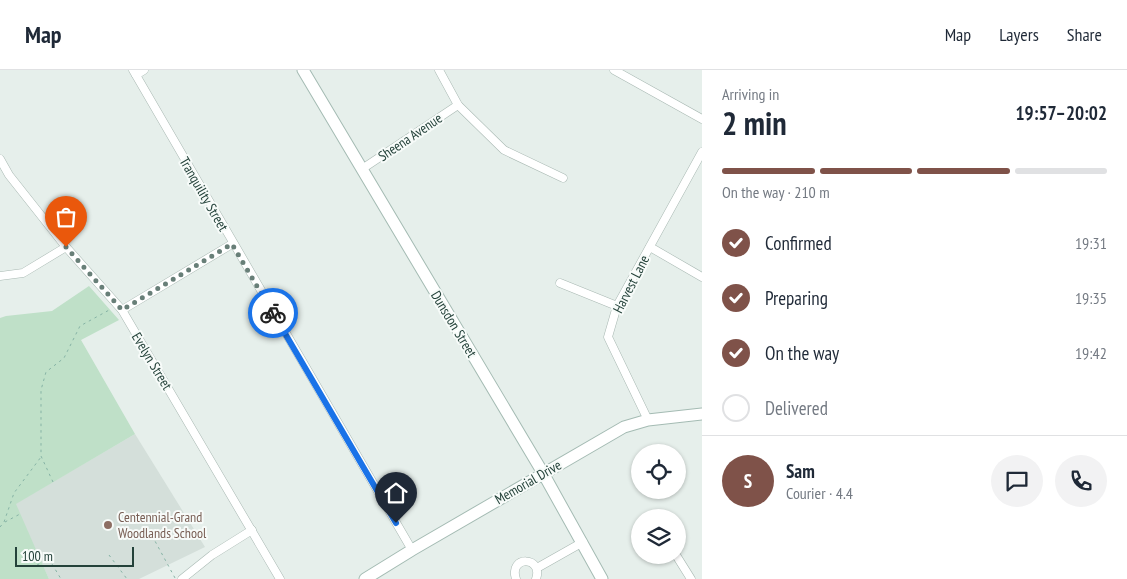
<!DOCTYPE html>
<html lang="en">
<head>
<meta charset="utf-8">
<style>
	:root { --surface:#fff; --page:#f2f2f3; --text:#1f2937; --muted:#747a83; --line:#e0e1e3; --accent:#7f5249 }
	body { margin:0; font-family:"PT Sans Narrow",sans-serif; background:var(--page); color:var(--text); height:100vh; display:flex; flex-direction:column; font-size:19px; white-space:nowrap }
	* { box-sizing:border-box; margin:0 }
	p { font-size:16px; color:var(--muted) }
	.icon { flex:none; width:28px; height:28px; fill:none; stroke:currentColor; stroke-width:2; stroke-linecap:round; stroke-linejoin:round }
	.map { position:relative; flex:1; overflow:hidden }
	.panel { display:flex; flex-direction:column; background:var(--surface); width:425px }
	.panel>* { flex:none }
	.buttons { position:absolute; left:631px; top:374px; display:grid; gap:10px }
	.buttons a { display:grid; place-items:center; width:55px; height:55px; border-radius:50%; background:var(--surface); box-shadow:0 1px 4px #0004; font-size:25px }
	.scale { position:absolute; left:15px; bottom:12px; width:119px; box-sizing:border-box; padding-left:5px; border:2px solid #24423a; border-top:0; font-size:14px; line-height:18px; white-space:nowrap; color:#24423a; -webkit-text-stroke:4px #f7fbf9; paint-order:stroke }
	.pin { position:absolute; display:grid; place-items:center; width:42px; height:42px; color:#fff; margin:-51px -21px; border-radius:50% 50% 50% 0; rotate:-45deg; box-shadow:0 0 5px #0007 }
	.pin .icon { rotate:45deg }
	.courier { position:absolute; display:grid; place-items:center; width:50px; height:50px; margin:-25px; border:4px solid #1a73e8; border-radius:50%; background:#fff; color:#222; box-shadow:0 1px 6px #0007 }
	.overview em { font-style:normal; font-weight:600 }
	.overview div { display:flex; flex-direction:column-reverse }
	.overview { display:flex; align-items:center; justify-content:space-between; height:85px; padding:0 20px }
	h1 { font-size:32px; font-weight:600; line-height:38px }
	.bar { display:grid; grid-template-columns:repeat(4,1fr); gap:8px 5px; align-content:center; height:60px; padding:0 20px }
	.bar i { height:6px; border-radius:4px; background:var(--line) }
	.bar .current { background:var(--accent) }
	.bar p { grid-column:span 4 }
	.line { display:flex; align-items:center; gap:12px; padding:0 20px; border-top:1px solid var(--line) }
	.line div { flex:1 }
	.round { display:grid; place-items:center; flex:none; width:52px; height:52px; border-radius:26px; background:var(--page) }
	ol { padding:0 20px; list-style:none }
	li { display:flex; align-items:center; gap:15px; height:55px }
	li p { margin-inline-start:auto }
	li .icon { padding:5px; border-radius:50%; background:var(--accent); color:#fff; stroke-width:4 }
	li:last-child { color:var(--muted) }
	li i { width:28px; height:28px; border:2px solid var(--line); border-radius:50% }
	header { display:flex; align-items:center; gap:30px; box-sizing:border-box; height:70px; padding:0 25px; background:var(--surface); border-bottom:1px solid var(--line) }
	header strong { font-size:24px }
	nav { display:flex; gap:28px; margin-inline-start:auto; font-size:18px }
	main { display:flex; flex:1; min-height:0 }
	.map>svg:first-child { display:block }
	.built { fill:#d4dfda }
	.green { fill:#bfe0c8 }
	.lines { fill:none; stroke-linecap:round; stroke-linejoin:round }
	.street-casing { stroke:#a8b8b2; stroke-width:9 }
	.secondary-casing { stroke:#a4bbb3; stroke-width:13 }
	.path { stroke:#86b3a5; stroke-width:1; stroke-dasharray:2.5 4; stroke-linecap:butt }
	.street { stroke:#fff; stroke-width:8 }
	.secondary { stroke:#fff; stroke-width:11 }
	.done { stroke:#687f78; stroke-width:5; stroke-dasharray:0 9 }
	.route { stroke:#1a73e8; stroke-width:6 }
	.education-dot { fill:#8d6e63; stroke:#f7fbf9; stroke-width:2 }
	.labels { text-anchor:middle; stroke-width:4; stroke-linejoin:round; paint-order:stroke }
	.street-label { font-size:14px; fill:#24423a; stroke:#f7fbf9 }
	.education-label { font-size:14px; fill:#785e54; stroke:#f7fbf9; text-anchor:start }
</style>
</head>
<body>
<header>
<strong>Map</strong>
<nav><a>Map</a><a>Layers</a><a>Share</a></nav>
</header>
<main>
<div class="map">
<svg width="702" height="509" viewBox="0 0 702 509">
	<rect width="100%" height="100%" fill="#e6efeb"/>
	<polygon class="built" points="135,364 205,477 139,509 49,509 15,434"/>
	<polygon class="green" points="89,216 119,250 81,270 135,364 16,434 49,509 0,509 0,248 6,246 52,241"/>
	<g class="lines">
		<defs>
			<g id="street">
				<polyline points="133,0 412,480"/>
				<polyline points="439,0 458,35 504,80 563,108"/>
				<polyline points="614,0 702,49"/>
				<polyline points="136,5 144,0"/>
				<polyline points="0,89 9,105 66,177 122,240 280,509"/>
				<polyline points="362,99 458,35"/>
				<polyline points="650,177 702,207"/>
				<polyline points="0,206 23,203 66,177"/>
				<polyline points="560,213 617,236"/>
				<polyline points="122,240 232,174"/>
				<polyline points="648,350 608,267 617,236 702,82"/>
				<polyline points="676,485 691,509"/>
				<polyline points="537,498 583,472"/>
				<polyline points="182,509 212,485 252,460"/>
				<path d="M 516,509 C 508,485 544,486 536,509"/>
			</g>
			<g id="secondary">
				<polyline points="303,0 543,403 602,509"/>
				<polyline points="365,509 412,480 624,357 648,350 702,344"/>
			</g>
		</defs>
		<use href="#street" class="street-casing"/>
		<use href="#secondary" class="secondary-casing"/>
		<g class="path">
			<polyline points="53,412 41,386 41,320 46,302 64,288 80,256 111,239"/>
			<polyline points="5,452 20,444"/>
			<polyline points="0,457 4,452 14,423 41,387"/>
			<polyline points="149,460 175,508"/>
			<polyline points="109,485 127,509"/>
			<polyline points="37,495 49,489 61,509"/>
		</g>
		<use href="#street" class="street"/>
		<use href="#secondary" class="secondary"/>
	</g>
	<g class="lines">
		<polyline class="done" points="66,177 122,240 232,174 273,243"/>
		<polyline class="route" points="273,243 396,453"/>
	</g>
	<circle class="education-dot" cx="108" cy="455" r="5"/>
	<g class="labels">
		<g class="street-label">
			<text transform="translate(410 67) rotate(-34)" y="5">Sheena Avenue</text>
			<text transform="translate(204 124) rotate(60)" y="5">Tranquility Street</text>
			<text transform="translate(631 214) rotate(-63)" y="5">Harvest Lane</text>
			<text transform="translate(454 254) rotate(59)" y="5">Dunsdon Street</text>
			<text transform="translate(152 291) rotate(59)" y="5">Evelyn Street</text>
			<text transform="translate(528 412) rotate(-30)" y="5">Memorial Drive</text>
		</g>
		<g class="education-label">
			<text x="118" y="452">Centennial-Grand<tspan x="118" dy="16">Woodlands School</tspan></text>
		</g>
	</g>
</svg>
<div class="buttons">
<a><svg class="icon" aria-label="locate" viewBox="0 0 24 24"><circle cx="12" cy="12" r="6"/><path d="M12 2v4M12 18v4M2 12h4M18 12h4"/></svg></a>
<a><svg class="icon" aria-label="layers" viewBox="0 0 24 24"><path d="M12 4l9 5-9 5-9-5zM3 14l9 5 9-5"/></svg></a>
</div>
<div class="scale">100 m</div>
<div class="pin" style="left:66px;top:177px;background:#ea580c"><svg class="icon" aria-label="bag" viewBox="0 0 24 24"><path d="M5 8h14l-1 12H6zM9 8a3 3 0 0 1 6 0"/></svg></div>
<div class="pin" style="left:396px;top:453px;background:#1f2937"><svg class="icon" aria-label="home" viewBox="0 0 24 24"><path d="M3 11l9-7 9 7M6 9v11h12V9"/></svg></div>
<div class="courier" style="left:273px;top:243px"><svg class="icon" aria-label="bike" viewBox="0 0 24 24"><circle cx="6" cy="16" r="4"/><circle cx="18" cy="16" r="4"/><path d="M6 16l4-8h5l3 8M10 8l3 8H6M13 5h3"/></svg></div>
</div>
<section class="panel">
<div class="overview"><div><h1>2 min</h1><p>Arriving in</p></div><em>19:57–20:02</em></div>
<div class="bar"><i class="current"></i><i class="current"></i><i class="current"></i><i></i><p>On the way · 210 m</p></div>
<ol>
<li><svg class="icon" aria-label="check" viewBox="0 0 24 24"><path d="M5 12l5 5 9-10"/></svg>Confirmed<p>19:31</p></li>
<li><svg class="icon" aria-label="check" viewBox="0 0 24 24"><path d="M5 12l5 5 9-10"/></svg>Preparing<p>19:35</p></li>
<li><svg class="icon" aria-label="check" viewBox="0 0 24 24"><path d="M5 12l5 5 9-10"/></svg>On the way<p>19:42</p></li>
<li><i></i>Delivered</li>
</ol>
<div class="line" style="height:90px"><b class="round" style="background:var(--accent);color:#fff">S</b><div><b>Sam</b><p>Courier · 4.4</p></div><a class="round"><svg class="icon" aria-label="chat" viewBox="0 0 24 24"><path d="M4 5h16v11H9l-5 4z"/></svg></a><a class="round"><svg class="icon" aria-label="phone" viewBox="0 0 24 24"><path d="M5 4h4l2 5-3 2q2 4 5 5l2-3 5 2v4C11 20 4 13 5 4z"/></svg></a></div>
</section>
</main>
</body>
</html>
